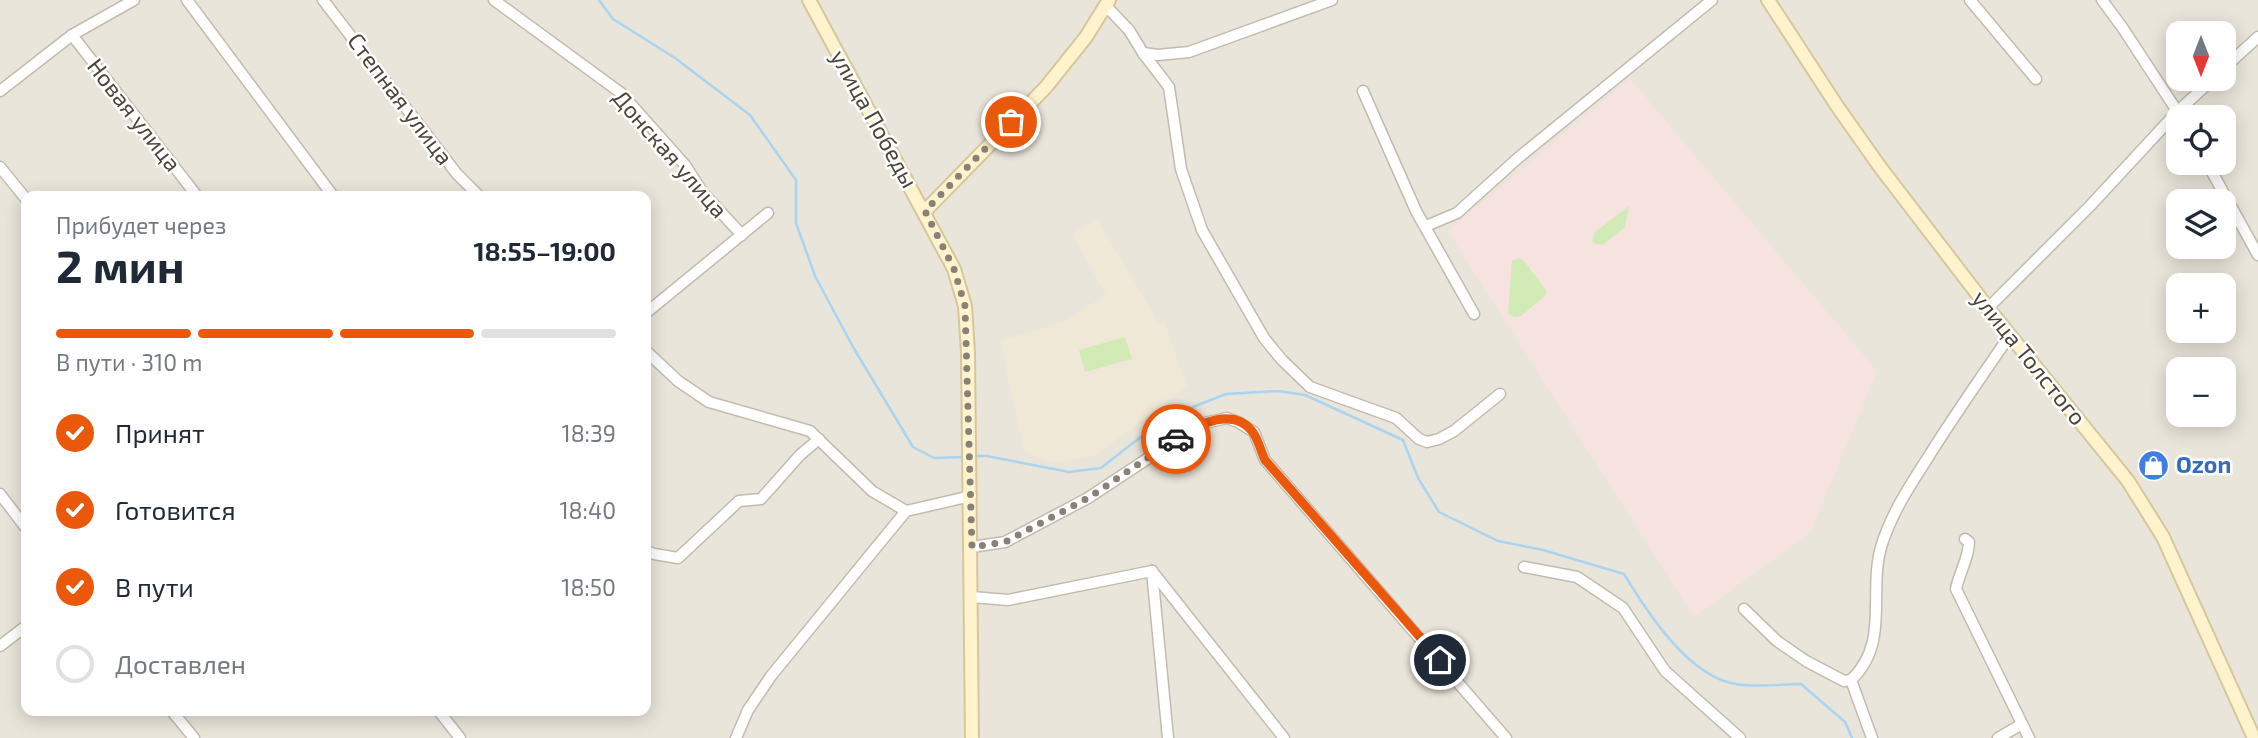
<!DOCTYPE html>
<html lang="ru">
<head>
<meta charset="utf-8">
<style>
	:root { --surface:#fff; --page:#f2f2f3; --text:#1f2937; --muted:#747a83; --line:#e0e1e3; --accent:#ea580c }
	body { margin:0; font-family:"Exo 2",sans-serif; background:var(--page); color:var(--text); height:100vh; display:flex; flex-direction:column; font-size:26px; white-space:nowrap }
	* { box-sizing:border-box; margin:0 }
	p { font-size:23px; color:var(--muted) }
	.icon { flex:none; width:38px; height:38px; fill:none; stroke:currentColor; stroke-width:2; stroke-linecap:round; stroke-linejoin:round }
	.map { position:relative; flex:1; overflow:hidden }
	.drawer { position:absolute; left:21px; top:191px; width:630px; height:525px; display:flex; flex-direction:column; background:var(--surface); border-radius:14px; box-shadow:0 4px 18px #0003 }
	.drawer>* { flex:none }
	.needle { width:46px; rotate:180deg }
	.controls { position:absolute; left:2166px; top:21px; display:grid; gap:14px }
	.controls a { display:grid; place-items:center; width:70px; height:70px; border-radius:14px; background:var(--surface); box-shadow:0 4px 18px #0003; font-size:35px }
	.pin { position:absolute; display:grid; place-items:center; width:60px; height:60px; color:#fff; margin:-30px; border:4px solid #fff; border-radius:50%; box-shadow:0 2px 7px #0007 }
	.courier { position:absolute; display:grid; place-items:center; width:70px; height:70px; margin:-35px; border:5px solid #ea580c; border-radius:50%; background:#fff; color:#222; box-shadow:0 2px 9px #0007 }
	.head em { font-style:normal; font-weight:700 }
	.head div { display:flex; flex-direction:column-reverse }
	.head { display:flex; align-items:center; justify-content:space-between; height:119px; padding:0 35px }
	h1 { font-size:46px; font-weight:700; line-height:52px }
	.bar { display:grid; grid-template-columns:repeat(4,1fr); gap:10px 7px; align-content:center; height:84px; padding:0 35px }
	.bar i { height:9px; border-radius:5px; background:var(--line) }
	.bar .selected { background:var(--accent) }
	.bar p { grid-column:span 4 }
	ol { padding:0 35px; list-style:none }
	li { display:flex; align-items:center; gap:21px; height:77px }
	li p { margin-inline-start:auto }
	li .icon { padding:7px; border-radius:50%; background:var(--accent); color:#fff; stroke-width:4 }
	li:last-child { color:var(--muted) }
	li i { width:38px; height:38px; border:4px solid var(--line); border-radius:50% }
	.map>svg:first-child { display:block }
	.residential { fill:#eae5da; fill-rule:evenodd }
	.education { fill:#efe8d6 }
	.medical { fill:#f6e3e0 }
	.green { fill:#d2eab5 }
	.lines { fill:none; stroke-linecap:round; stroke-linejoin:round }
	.stream { stroke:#a9d4f2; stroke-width:2.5 }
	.street-casing { stroke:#c2bbae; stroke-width:13 }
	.secondary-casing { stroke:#d6c79b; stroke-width:16 }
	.street { stroke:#fff; stroke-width:10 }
	.secondary { stroke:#fff3cd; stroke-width:12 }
	.done { stroke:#878178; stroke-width:7; stroke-dasharray:0 12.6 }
	.route { stroke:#ea580c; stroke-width:9 }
	.labels { text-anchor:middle; stroke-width:5; stroke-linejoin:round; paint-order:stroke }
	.street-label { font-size:23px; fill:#4b4439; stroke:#fff }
	.shop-label { font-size:23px; font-weight:bold; fill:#366cbe; stroke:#fff; text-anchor:start }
</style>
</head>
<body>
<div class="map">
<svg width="2258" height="738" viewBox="0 0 2258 738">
	<rect width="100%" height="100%" fill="#f6f3ec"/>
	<path class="residential" d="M 0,0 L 2258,0 L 2258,738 L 0,738 ZM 2179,33 L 2224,33 L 2224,79 L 2179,79 ZM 2179,117 L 2224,117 L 2224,163 L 2179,163 ZM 26,196 L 646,196 L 646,710 L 26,710 ZM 2179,201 L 2224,201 L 2224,247 L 2179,247 ZM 2179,285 L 2224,285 L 2224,331 L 2179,331 ZM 2179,369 L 2224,369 L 2224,415 L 2179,415 Z"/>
	<polygon class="education" points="1097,219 1160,325 1165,324 1187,386 1096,455 1054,463 1024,451 1000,341 1065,321 1106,295 1072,234"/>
	<polygon class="medical" points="1630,79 1877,371 1810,533 1694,617 1448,231"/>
	<g class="green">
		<polygon points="1629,206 1625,227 1603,245 1595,244 1592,241 1595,232"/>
		<polygon points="1519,258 1523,260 1546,290 1546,295 1521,316 1514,317 1508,313 1512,261"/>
		<polygon points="1125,337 1132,359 1085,372 1079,350"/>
	</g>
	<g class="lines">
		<g class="stream">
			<polyline points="599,0 613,19 675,58 750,115 796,180 796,223 815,276 853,347 913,447 934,458 966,457"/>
			<path d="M 973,456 L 987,456 L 1069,472 L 1101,468 L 1165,418 L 1226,394 L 1278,391 L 1305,395 L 1403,440 L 1418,478 L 1439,512 L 1498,541 L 1543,550 L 1624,574 C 1647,612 1689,677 1736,684 C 1757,688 1780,684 1801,684 L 1845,722 L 1852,738"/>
		</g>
		<defs>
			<g id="street">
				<polyline points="187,0 333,196"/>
				<polyline points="323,0 457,174 479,196"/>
				<polyline points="494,0 621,93 685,165 703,193 742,235"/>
				<polyline points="1970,0 2036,79"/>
				<polyline points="2102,0 2122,27 2181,117"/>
				<polyline points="1107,7 1129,30 1143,53 1169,87 1181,169 1202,230 1264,338 1282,360 1310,387 1396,418 1419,439 1427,442 1439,439 1454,431 1500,394"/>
				<polyline points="72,35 197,196"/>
				<polyline points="1143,53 1158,55 1189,52 1332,0"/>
				<polyline points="2224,68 2258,37"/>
				<polyline points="0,91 72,35 134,0"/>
				<polyline points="1363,91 1416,211 1474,314"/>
				<polyline points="2207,163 2258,255"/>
				<polyline points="0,167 26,199"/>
				<polyline points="1426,226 1457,213 1518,158 1712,0"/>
				<polyline points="1988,308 2090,206 2178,111 2213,79"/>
				<polyline points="646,313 768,213"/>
				<polyline points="646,351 678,381 709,402 810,431 872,491 906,511"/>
				<polyline points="0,494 26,528"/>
				<path d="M 1965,539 L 1969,542 C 1969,558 1959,573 1956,589 L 2029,738"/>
				<polyline points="972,547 1005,542 1088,498 1200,424 1227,418 1238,422 1254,432 1265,460 1506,738"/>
				<polyline points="646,551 654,554 678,558 739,501 761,499 800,455 819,439"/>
				<polyline points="1524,567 1577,577 1623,608 1665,671 1740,738"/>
				<polyline points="1152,571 1284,738"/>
				<polyline points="1152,571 1168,738"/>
				<polyline points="972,597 1008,600 1152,571"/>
				<path d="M 1744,609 L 1777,641 L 1806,661 L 1844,681 L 1851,680 C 1891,643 1867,590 1882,544 C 1892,513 1909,487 1927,459 C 1953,417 1982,376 2010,335"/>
				<polyline points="0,646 26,626"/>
				<polyline points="1851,680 1872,738"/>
				<polyline points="171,710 194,738"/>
				<polyline points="438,710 460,738"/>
				<polyline points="736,738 748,710 771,676 906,511 971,496"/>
				<polyline points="1998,738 2022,724"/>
			</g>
			<g id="secondary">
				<polyline points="809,0 954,269 965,306 968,353 972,738"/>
				<polyline points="1768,0 1837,106 1880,167 1988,308 2128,481 2163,537 2254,738"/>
				<polyline points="925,211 1046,87 1086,37 1109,0"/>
			</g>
		</defs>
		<use href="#street" class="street-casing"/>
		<use href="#secondary" class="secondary-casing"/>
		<use href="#street" class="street"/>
		<use href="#secondary" class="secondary"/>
	</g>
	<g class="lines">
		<polyline class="done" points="1011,122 925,211 954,269 965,306 972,547 1005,542 1088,498 1176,439"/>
		<path class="route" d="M 1176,439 C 1197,424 1235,405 1254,434 C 1259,442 1261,452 1265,460 L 1440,660"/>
	</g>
	<defs>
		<symbol id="shop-disc" viewBox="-11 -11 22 22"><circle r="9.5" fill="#3f7fe0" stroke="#fff"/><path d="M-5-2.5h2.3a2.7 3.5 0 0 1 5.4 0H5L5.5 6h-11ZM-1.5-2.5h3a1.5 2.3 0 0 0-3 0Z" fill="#fff"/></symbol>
	</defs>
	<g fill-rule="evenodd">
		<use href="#shop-disc" x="2136" y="448" width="35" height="35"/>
	</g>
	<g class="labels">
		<g class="street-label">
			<text transform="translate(400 99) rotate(53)" y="8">Степная улица</text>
			<text transform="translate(134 115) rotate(52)" y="8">Новая улица</text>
			<text transform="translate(874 119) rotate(61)" y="8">улица Победы</text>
			<text transform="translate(670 154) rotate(49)" y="8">Донская улица</text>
			<text transform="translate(2029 358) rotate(51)" y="8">улица Толстого</text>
		</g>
		<g class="shop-label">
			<text x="2176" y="473">Ozon</text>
		</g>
	</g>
</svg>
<div class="controls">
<a><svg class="needle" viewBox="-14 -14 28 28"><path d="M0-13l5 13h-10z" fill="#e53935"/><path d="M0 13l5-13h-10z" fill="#747a83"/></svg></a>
<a><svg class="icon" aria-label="locate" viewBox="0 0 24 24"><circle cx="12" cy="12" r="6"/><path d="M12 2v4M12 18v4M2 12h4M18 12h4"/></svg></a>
<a><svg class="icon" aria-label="layers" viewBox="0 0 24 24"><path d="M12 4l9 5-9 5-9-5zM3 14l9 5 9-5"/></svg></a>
<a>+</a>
<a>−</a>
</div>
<div class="pin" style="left:1011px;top:122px;background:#ea580c"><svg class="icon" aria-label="bag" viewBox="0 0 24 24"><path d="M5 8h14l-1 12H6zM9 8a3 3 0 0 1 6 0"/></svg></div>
<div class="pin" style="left:1440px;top:660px;background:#1f2937"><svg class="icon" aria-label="home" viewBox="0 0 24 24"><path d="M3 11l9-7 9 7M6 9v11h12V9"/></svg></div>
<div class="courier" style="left:1176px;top:439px"><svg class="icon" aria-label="car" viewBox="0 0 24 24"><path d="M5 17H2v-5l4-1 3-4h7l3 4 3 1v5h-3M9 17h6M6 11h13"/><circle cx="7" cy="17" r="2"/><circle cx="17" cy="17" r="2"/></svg></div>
<section class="drawer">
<div class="head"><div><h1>2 мин</h1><p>Прибудет через</p></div><em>18:55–19:00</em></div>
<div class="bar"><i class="selected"></i><i class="selected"></i><i class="selected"></i><i></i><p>В пути · 310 m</p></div>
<ol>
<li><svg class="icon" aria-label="check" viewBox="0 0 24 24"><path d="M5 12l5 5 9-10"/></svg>Принят<p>18:39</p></li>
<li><svg class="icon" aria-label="check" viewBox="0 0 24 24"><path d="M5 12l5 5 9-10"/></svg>Готовится<p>18:40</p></li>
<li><svg class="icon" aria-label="check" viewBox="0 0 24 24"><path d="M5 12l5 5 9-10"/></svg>В пути<p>18:50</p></li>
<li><i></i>Доставлен</li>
</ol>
</section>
</div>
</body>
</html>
